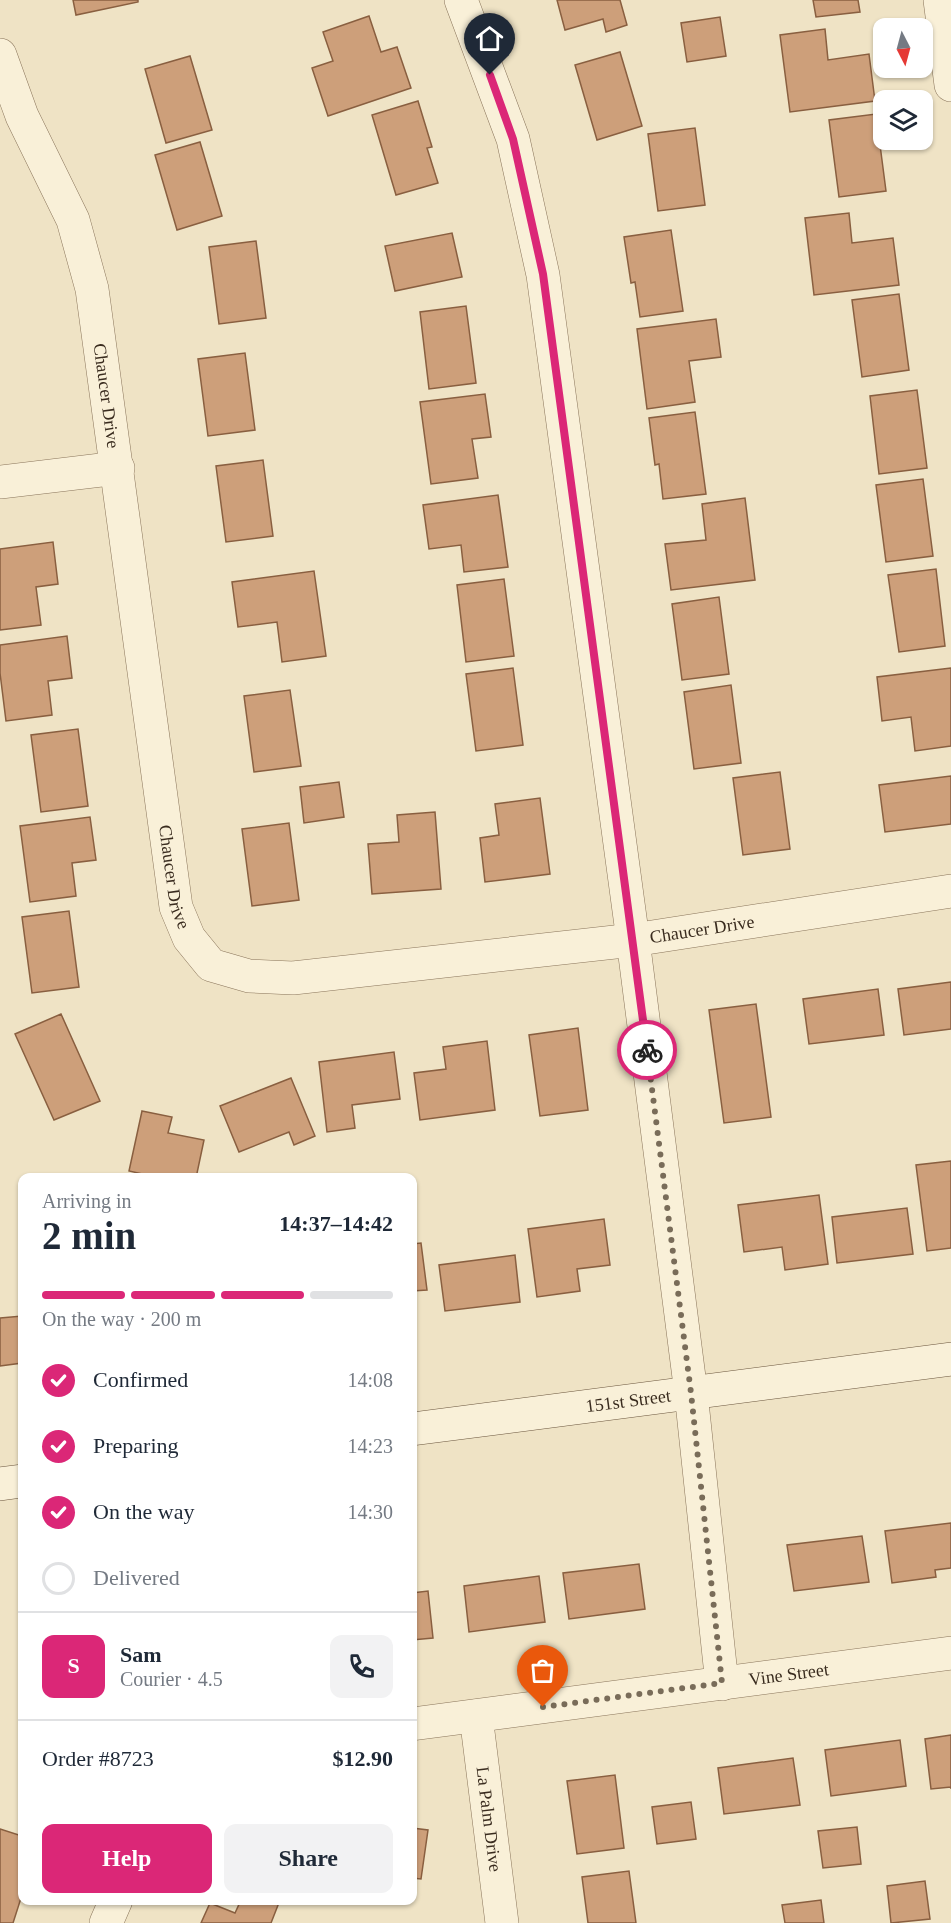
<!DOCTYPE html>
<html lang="en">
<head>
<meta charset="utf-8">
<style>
	:root { --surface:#fff; --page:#f2f2f3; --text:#1f2937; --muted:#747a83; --line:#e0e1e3; --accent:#db2777 }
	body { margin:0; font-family:Georgia,serif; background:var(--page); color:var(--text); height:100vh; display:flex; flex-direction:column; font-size:22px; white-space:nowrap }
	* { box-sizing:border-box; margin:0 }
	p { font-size:20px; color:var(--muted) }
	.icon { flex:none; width:33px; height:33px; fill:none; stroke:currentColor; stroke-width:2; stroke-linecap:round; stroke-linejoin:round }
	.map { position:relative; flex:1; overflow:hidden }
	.drawer { position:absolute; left:18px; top:1173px; width:399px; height:732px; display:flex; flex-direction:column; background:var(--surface); border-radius:12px; box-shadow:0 2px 4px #0004 }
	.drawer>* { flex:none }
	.needle { width:39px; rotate:174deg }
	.tools { position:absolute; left:873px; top:18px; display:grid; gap:12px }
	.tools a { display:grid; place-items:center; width:60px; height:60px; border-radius:12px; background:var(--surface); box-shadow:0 2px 4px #0004; font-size:30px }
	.pin { position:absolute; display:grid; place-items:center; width:51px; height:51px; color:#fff; margin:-62px -26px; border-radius:50% 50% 50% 0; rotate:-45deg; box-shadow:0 0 6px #0007 }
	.pin .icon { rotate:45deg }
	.courier { position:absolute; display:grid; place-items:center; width:60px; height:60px; margin:-30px; border:4px solid #db2777; border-radius:50%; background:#fff; color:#222; box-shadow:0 2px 8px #0007 }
	.overview em { font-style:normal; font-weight:700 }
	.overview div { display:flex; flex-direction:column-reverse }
	.overview { display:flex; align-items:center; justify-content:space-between; height:102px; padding:0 24px }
	h1 { font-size:39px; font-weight:700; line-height:45px }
	.bar { display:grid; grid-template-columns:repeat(4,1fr); gap:9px 6px; align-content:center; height:72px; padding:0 24px }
	.bar i { height:8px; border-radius:4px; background:var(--line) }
	.bar .active { background:var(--accent) }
	.bar p { grid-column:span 4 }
	.line { display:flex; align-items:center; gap:15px; padding:0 24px; border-top:2px solid var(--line) }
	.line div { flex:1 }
	.round { display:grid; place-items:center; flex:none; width:63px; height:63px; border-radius:12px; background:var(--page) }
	ol { padding:0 24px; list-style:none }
	li { display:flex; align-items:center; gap:18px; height:66px }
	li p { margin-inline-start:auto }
	li .icon { padding:6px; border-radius:50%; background:var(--accent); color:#fff; stroke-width:4 }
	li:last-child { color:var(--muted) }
	li i { width:33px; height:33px; border:3px solid var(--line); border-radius:50% }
	.cta { display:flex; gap:12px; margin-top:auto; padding:12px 24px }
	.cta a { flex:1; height:69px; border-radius:12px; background:var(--accent); color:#fff; font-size:24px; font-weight:700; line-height:69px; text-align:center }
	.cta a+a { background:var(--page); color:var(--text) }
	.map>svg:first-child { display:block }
	.building { fill:#cd9f7a; stroke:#895f40; stroke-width:1.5 }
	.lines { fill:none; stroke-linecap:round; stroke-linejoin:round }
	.street-casing { stroke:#8a755b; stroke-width:34 }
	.secondary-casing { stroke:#6b563e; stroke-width:34 }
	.street { stroke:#f9f0d8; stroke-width:33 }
	.secondary { stroke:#f9f0d8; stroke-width:33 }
	.done { stroke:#796c59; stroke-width:6; stroke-dasharray:0 10.8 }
	.route { stroke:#db2777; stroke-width:8 }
	.labels { text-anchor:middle; stroke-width:6; stroke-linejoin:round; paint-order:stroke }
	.street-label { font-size:18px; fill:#3a2c1f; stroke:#f6edd4 }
</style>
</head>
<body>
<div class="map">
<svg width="951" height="1923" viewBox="0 0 951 1923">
	<rect width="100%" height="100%" fill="#efe3c5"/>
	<g class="building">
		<polygon points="73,0 138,0 138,2 76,15"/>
		<polygon points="557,0 620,0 627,25 606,32 603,19 565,30"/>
		<polygon points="813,0 858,0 860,12 816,17"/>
		<polygon points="369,16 381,52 397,47 411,88 328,116 312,68 333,61 323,32"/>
		<polygon points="720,17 726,56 687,62 681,23"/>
		<polygon points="825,29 828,60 869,54 875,101 790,112 780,35"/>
		<polygon points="620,52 642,126 597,140 575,65"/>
		<polygon points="190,56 212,130 166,143 145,69"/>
		<polygon points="418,101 432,147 427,148 438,183 396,195 372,115"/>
		<polygon points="876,114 886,191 839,197 829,120"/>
		<polygon points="695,128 705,205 658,211 648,134"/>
		<polygon points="200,142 222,216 177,230 155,155"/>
		<polygon points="849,213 852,243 893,238 899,285 814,295 805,218"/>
		<polygon points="671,230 683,311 640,317 635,282 631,283 624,237"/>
		<polygon points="452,233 462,277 395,291 385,246"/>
		<polygon points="256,241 266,318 219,324 209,247"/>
		<polygon points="899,294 909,370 862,377 852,300"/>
		<polygon points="466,306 476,383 429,389 420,312"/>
		<polygon points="716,319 721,357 689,361 695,402 647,409 637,329"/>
		<polygon points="245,353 255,430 208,436 198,359"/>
		<polygon points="917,390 927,468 879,474 870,396"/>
		<polygon points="485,394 491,437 472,439 478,478 431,484 420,402"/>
		<polygon points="695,412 706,494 663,499 659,464 655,465 649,418"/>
		<polygon points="263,460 273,536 226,542 216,466"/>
		<polygon points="923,479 933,556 886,562 876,485"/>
		<polygon points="498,495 508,567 464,572 461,545 429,549 423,505"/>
		<polygon points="745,498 755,580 671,590 665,544 706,540 702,504"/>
		<polygon points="53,542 58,584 36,587 41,625 0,630 0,549"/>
		<polygon points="936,569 945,646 899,652 888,575"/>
		<polygon points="314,571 326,656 282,662 277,622 238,627 232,582"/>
		<polygon points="504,579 514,656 466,662 457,585"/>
		<polygon points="719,597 729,674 682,680 672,604"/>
		<polygon points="67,636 72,678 48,681 52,715 6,721 0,673 0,645"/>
		<polygon points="513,668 523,745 476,751 466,674"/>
		<polygon points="951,668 951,746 915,751 911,717 882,721 877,677"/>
		<polygon points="731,685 741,763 694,769 684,692"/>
		<polygon points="290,690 301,766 254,772 244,696"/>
		<polygon points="78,729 88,806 41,812 31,735"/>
		<polygon points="780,772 790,849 743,855 733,778"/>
		<polygon points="951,776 951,824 885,832 879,785"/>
		<polygon points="339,782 344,817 304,823 300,787"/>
		<polygon points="540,798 550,874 485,882 480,838 499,835 495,804"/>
		<polygon points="435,812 441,889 372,894 368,844 399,842 397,815"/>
		<polygon points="90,817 96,860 72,863 76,896 30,902 20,826"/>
		<polygon points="289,823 299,900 252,906 242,829"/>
		<polygon points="69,911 79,987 32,993 22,917"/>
		<polygon points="951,982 951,1029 904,1035 898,989"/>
		<polygon points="878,989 884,1035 809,1044 803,999"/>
		<polygon points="756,1004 771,1117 724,1123 709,1010"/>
		<polygon points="61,1014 100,1101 54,1120 15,1034"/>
		<polygon points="578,1028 588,1110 540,1116 529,1035"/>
		<polygon points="487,1041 495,1110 420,1120 414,1073 446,1069 443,1047"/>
		<polygon points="394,1052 400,1099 352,1105 355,1128 327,1132 319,1062"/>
		<polygon points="291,1078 315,1136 294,1145 289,1132 239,1152 220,1106"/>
		<polygon points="142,1111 172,1117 168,1133 204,1140 196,1178 160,1178 129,1171"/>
		<polygon points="951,1161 951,1248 927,1251 916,1165"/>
		<polygon points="819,1195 828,1264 785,1270 782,1247 744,1252 738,1205"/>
		<polygon points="907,1208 913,1254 837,1263 832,1217"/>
		<polygon points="604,1219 610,1265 577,1269 580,1291 537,1297 528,1229"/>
		<polygon points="421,1243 427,1290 412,1291 412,1244"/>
		<polygon points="515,1255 520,1302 445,1311 439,1265"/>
		<polygon points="22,1316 22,1363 0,1366 0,1318"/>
		<polygon points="951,1523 951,1568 935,1570 936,1577 892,1583 885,1531"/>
		<polygon points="862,1536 869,1582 794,1591 787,1545"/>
		<polygon points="639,1564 645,1609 569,1619 563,1573"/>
		<polygon points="539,1576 545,1622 469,1632 464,1586"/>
		<polygon points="428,1591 433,1638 412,1640 412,1593"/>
		<polygon points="951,1735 951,1789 951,1787 931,1789 925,1739"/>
		<polygon points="900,1740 906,1786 831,1796 825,1750"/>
		<polygon points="793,1758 800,1805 724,1814 718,1768"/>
		<polygon points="615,1775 624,1848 577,1854 567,1781"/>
		<polygon points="691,1802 696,1839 657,1844 652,1807"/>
		<polygon points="857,1827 861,1864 823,1868 818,1831"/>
		<polygon points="412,1828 428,1830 421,1879 412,1878"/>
		<polygon points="0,1829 22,1836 22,1895 13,1923 0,1923"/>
		<polygon points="629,1871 636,1923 588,1923 582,1877"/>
		<polygon points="925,1881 930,1919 891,1923 887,1886"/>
		<polygon points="241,1900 280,1900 271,1923 201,1923 210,1903 235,1913"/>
		<polygon points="821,1900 824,1923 785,1923 782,1905"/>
	</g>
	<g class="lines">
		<defs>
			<g id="street">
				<polyline points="461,0 513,139 543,275 633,940 691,1393 722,1684"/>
				<polyline points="940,0 951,85"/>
				<path id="s1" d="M 0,55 L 22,116 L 73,220 L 92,289 L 176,907 L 189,938 L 211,965 L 249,976 L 293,978 L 633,940 L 951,891"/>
				<polyline points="0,482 118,468"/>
				<path id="s2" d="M 476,1716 L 502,1923"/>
				<path id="s3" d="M 412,1724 L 951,1653"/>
				<polyline points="106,1923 116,1900"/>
			</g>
			<g id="secondary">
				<path id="s4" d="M 412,1429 L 951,1359"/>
				<polyline points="0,1484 22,1481"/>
			</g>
		</defs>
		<use href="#street" class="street-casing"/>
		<use href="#secondary" class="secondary-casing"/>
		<use href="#street" class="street"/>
		<use href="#secondary" class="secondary"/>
	</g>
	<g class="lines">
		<polyline class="done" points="543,1707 722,1683 691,1393 647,1050"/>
		<polyline class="route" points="490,75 513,139 543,274 647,1050"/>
	</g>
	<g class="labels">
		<g class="street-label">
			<text dy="6" stroke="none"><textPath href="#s1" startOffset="360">Chaucer Drive</textPath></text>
			<text dy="6" stroke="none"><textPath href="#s1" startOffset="846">Chaucer Drive</textPath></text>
			<text dy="6" stroke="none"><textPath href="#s1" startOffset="1440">Chaucer Drive</textPath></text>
			<text dy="6" stroke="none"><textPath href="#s4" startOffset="218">151st Street</textPath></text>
			<text dy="6" stroke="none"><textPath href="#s3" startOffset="380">Vine Street</textPath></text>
			<text dy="6" stroke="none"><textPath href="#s2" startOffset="104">La Palm Drive</textPath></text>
		</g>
	</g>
</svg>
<div class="tools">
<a><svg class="needle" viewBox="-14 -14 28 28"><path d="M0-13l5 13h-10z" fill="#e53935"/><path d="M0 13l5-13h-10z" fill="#747a83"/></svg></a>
<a><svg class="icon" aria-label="layers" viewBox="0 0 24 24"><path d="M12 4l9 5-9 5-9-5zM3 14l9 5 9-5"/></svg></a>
</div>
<div class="pin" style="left:543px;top:1707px;background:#ea580c"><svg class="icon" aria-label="bag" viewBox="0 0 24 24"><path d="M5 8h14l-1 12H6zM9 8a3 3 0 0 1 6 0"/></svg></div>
<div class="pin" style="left:490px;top:75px;background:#1f2937"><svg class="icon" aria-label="home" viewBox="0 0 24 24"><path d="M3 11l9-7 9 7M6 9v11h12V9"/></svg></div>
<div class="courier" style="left:647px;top:1050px"><svg class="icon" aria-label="bike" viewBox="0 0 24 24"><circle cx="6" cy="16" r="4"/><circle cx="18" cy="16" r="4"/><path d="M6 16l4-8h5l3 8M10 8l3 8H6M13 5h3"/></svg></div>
<section class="drawer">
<div class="overview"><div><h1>2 min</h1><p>Arriving in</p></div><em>14:37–14:42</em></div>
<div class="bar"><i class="active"></i><i class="active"></i><i class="active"></i><i></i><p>On the way · 200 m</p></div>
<ol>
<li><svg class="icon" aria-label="check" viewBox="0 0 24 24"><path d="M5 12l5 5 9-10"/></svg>Confirmed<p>14:08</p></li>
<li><svg class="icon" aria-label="check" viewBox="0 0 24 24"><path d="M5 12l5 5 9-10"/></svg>Preparing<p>14:23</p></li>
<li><svg class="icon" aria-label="check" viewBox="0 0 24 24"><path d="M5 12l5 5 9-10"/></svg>On the way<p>14:30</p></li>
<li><i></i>Delivered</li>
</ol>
<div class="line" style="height:108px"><b class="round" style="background:var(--accent);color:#fff">S</b><div><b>Sam</b><p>Courier · 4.5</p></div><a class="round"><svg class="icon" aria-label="phone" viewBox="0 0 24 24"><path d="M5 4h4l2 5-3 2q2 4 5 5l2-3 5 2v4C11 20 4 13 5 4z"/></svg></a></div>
<div class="line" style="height:78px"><div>Order #8723</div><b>$12.90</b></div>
<div class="cta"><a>Help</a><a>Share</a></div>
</section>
</div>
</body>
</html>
